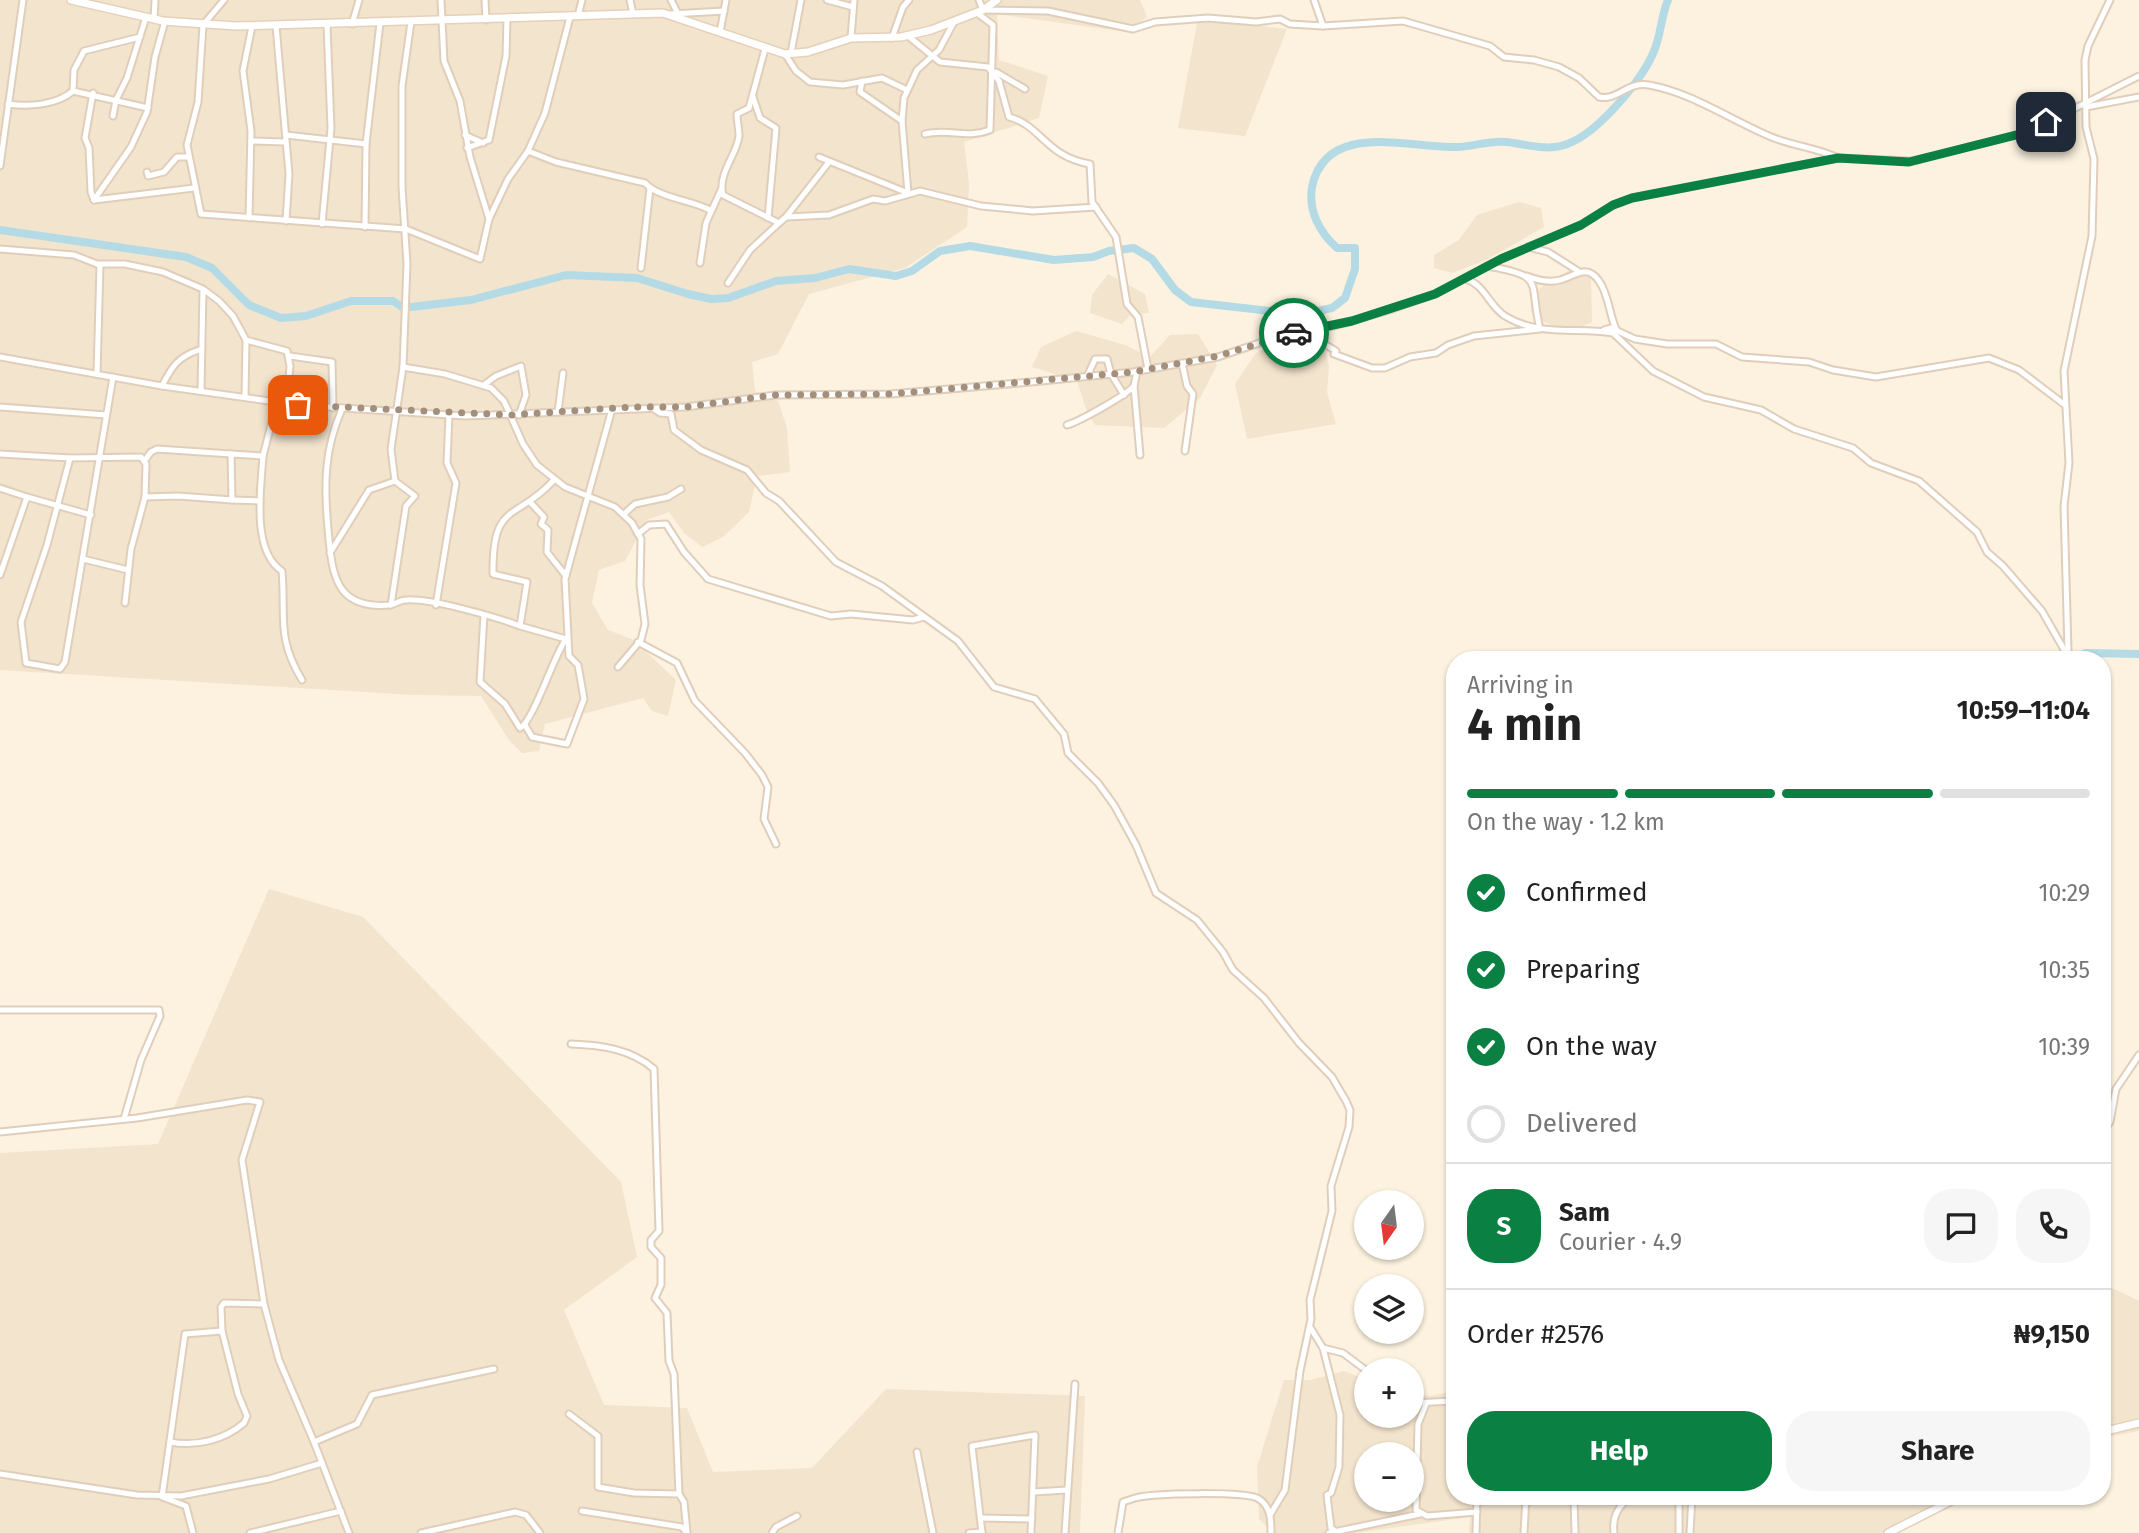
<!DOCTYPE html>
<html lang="en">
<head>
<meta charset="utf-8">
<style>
	:root { --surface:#fff; --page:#f6f6f6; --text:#222; --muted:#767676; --line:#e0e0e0; --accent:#0b8043 }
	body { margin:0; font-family:"Fira Sans",sans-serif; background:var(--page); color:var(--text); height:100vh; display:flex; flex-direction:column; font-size:26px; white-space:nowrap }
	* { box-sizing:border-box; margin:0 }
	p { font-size:23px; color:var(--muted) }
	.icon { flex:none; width:38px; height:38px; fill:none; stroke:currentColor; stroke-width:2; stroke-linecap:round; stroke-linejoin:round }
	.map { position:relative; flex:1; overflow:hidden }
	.panel { position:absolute; left:1446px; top:651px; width:665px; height:854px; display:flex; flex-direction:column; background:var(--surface); border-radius:28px; box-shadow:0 2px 5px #0004 }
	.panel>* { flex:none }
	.needle { width:46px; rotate:194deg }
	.controls { position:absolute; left:1354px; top:1190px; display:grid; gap:14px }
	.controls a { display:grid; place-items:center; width:70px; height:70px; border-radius:50%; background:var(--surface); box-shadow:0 2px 5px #0004; font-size:35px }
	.pin { position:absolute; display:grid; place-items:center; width:60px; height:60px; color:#fff; margin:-30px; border-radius:14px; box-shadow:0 4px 10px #0006 }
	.courier { position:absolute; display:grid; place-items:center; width:70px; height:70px; margin:-35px; border:5px solid #0b8043; border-radius:50%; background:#fff; color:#222; box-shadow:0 2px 9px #0007 }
	.headline em { font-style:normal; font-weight:700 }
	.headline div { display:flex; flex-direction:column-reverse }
	.headline { display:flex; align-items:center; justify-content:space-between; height:119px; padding:0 21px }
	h1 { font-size:46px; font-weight:700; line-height:52px }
	.bar { display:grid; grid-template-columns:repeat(4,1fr); gap:10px 7px; align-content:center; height:84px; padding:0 21px }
	.bar i { height:9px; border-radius:5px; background:var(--line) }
	.bar .active { background:var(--accent) }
	.bar p { grid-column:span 4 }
	.line { display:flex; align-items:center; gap:18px; padding:0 21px; border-top:2px solid var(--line) }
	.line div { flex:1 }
	.round { display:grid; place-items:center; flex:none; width:74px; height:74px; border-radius:28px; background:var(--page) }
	ol { padding:0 21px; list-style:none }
	li { display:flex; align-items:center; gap:21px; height:77px }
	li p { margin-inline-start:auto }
	li .icon { padding:7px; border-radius:50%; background:var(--accent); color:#fff; stroke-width:4 }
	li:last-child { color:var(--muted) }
	li i { width:38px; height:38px; border:4px solid var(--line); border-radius:50% }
	.button { display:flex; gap:14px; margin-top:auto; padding:14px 21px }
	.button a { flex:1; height:80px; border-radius:28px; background:var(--accent); color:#fff; font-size:28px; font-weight:700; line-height:80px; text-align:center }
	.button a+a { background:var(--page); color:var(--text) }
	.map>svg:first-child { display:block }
	.residential { fill:#f3e4ce; fill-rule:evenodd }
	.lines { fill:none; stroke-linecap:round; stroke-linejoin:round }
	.river { stroke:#b4dbe5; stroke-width:8 }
	.street-casing { stroke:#e0cebb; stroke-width:9 }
	.secondary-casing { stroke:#e5d0b9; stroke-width:10 }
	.street { stroke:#fff; stroke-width:5 }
	.secondary { stroke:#fff; stroke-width:7 }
	.done { stroke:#a28f7c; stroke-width:7; stroke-dasharray:0 12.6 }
	.route { stroke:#0b8043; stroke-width:9 }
</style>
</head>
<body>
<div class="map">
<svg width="2139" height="1533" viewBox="0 0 2139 1533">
	<rect width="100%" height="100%" fill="#fcf2df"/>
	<g class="residential">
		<polygon points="0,0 1140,0 1147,17 1127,32 997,14 999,60 1048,76 1039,118 964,142 969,184 967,227 905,268 809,294 778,354 752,362 755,391 778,401 787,428 790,472 757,476 749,512 723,537 702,547 684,533 669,512 647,520 625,561 599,570 592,603 608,630 634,640 676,680 668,716 652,711 643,698 545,724 539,751 522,753 509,740 481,696 414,695 0,670"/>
		<polygon points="1198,18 1287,29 1245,136 1178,128"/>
		<polygon points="1519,202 1541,208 1544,227 1486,260 1452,273 1434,268 1434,255 1459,240 1477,215"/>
		<polygon points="1570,270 1591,277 1592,322 1568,333 1536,318 1531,310 1532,293"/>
		<polygon points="1108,274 1145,294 1149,313 1131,314 1122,324 1090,313 1092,295"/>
		<polygon points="1076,331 1125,345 1150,357 1170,335 1198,334 1217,365 1200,398 1164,428 1095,425 1087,412 1077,381 1032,367 1041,347"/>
		<polygon points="1295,335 1323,344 1329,365 1327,392 1336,424 1247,439 1235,384 1256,353"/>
		<polygon points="269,889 363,917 621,1182 637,1257 564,1310 604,1405 687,1408 713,1472 812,1468 886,1389 1085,1396 1080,1533 0,1533 0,1153 158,1144"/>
		<polygon points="2102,1283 2139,1301 2139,1431 2102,1438"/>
		<path d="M 1344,1371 L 1367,1380 L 1367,1416 L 1412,1416 L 1412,1393 L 1430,1396 L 1454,1391 L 1454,1496 L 1962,1496 L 1889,1533 L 1469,1533 L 1470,1517 L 1356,1533 L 1274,1533 L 1259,1519 L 1257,1467 L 1284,1380 L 1310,1380 ZM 1367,1454 L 1412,1454 L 1412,1500 L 1367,1500 Z"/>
	</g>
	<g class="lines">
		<g class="river">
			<path d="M 0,230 L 186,257 L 212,268 L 249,305 L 281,318 L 306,316 L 351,301 L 393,301 L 402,307 L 411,307 L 471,300 L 566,275 L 637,278 L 688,294 L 711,299 L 728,298 L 776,281 L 815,278 L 849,269 L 896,276 L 912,271 L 940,251 L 970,246 L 1054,260 L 1093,257 L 1109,251 L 1134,248 L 1152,259 L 1175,290 L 1191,302 L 1278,312 L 1318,311 L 1332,308 L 1345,298 L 1355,269 L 1355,248 L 1337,248 C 1320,233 1308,211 1312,187 C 1326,119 1411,149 1459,147 C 1475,146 1491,140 1507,142 C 1530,145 1552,153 1574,141 C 1601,128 1643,79 1654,51 C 1661,35 1661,16 1668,0"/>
			<polyline points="2009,660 2014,660"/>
			<polyline points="2067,660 2086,653 2139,654"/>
		</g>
		<defs>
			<g id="street">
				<polyline points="224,0 203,25 198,102 187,145 201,214 406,229 480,259 489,219 508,179 528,151 545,113 570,17"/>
				<polyline points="441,0 444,61 460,101 470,157 489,219"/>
				<polyline points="485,0 486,20"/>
				<polyline points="630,0 633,14"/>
				<polyline points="671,0 678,14"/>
				<polyline points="827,0 853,7"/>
				<path d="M 979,0 L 983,10 L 1048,11 L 1133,29 L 1155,22 L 1208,18 L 1256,22 L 1280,19 L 1290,24 L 1323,26 L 1403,21 L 1490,46 L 1504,57 L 1534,60 L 1559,67 L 1579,78 L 1599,97 C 1618,101 1627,81 1649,85 C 1691,92 1736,123 1774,138 C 1795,146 1816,148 1836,157"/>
				<polyline points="1314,0 1323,26"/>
				<polyline points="671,14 724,11"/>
				<polyline points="578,16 582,0"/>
				<polyline points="154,19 155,0"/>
				<polyline points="352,24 359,0"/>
				<polyline points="276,26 289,174 286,221"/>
				<polyline points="720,32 726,0"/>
				<path d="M 908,36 L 940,62 L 988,67 L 999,81 L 1009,117 C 1041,125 1046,157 1090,164 L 1092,202 L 1116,237 L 1127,304 L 1138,317 L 1148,369"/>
				<polyline points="851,38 854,0"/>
				<polyline points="892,38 903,7 909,0"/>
				<path d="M 765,49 L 749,108 L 737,114 C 737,121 739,129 739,136 C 737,155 717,174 723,195 L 779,223 L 786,217 L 829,215 L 873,199 L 885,201 L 920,191 L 981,206 L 1033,211 L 1096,207"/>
				<polyline points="791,53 801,0"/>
				<polyline points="785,54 796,71 810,82 843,85 882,78 907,90"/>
				<polyline points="996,72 1025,89"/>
				<polyline points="862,81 860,92 902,121"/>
				<polyline points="73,91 74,70 84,51 140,37"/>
				<polyline points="93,93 85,138 89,148 91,192 94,200"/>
				<polyline points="753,97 760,118 776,128 768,218"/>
				<path d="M 8,104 C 29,107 57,105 73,91 L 148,108"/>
				<polyline points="2086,107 2139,97"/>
				<polyline points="113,116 116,100 127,78 146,17"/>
				<path d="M 925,134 C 948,128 967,139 990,130 L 993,25 L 977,13"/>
				<polyline points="286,135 366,144"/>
				<polyline points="465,135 483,143"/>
				<polyline points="251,141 285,142"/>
				<polyline points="467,148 489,140 506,56 507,19"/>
				<path d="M 528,151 L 556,162 L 645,183 C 659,198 691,200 710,210"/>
				<polyline points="819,157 908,193 902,121 904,98 917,70 939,50 954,22"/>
				<polyline points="0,166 23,0"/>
				<polyline points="147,172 148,176 164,172 177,157 187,157"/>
				<polyline points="94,200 131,147 147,112 155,57 165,21"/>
				<polyline points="94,200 194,188"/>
				<polyline points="786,217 829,162"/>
				<polyline points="249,218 251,131 243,71 252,26"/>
				<polyline points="322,224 331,128 327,25"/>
				<polyline points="365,227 366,144 380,23"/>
				<polyline points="1528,247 1548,252 1578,271"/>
				<polyline points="0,249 74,255 97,264 125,264 163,272 203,289 219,301 233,316 246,340 287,351 290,366 287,402"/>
				<polyline points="700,263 706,223 721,190"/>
				<polyline points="641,268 650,188"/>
				<path d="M 1527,276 C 1537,280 1549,283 1560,280 C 1575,276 1587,263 1599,281 C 1609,295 1609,314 1616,329"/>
				<path d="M 1466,279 C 1485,285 1489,306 1505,316 C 1539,337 1576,327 1613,333 L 1653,371 L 1704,397 L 1761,410 L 1794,429 L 1853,448 L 1871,463 L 1919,481 L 1977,532 L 1987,552 L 2003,566 L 2042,611 L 2070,660"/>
				<polyline points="728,283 750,250 779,223"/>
				<polyline points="1604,330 1611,328 1635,339 1667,344 1716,344 1742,357 1809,362 1833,370 1876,377 1989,358 2019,370 2065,405"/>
				<path d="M 1307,333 L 1336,351 L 1334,354 L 1372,368 L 1385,368 L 1410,357 L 1436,353 L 1448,345 L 1474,336 L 1540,329 C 1528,281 1547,276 1487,266"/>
				<polyline points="290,356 332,362 333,408"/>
				<polyline points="0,357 162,386 298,405 465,416 686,407 775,395 891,394 1031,382 1133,372 1218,357 1283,335 1334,326 1389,310 1435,294 1501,259 1581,225 1613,205 1632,198 1838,158 1912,161 2028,132 2139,76"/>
				<polyline points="1182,363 1187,386 1193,394 1185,451"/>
				<polyline points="403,367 445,374 491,388 504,401 523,444 537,465 565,487 615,507 632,523 641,539 640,585 645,624 641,640 618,667"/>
				<polyline points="1137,371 1134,386 1140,455"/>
				<polyline points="97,374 100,265"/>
				<polyline points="1088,375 1095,359 1107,359 1111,374 1124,395"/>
				<polyline points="485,384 496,376 521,366 526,395 519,415"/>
				<path d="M 162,386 C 172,366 178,357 199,350"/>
				<polyline points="201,391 203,290"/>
				<polyline points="245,397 246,340"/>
				<polyline points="0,407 106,415"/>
				<polyline points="651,407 660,413 671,414 674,430 701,450 747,470 766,493 779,501 836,562 882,586 958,641 994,687 1035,699 1064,734 1068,753 1098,783 1114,805 1136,845 1156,893 1197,920 1223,952 1233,970 1264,998 1299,1043 1332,1077 1346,1101 1350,1110 1349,1127 1331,1186 1332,1211 1310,1300 1311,1319 1300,1371 1285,1490 1270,1515"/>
				<path d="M 342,409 C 324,450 324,485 328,529 C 332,573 334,610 390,605 C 396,604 400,600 406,600 C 430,598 496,617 520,626"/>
				<polyline points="558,412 563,373"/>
				<path d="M 1067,425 C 1080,421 1125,396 1134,386"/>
				<polyline points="0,454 70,458 141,457 146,464 145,497"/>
				<path d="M 263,456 C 261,487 251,551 282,571 C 286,617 276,637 302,680"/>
				<polyline points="70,458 47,545 21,622 26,663 60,669 65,662 113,377"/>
				<polyline points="145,460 151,452 157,449 231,454"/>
				<polyline points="0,488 27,497 0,575"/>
				<polyline points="27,497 91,515"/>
				<polyline points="232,500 260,501"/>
				<polyline points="530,502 544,517 541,524 548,530 547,552 566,576"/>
				<polyline points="624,514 635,504 668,497 681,489"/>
				<polyline points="638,534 649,525 666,524 684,552 708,579 831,616 851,614 913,620 924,617"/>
				<polyline points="330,553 369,490 395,481"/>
				<polyline points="83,559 128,570"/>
				<polyline points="125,603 131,549 145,497 178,496 232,500 231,454 263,456 277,402"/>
				<polyline points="391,605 406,506 415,496 395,481 391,449 403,367 407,264 402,187 402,86 411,22"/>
				<polyline points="436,605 456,483 447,463 449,415"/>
				<path d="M 484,615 L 480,682 L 505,704 L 520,728 C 533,722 554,655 566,639 L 520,626 L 527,582 L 493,574 C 492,500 516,522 554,480"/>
				<polyline points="638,642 677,663 695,701 745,753 762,775 768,787 764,819 776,844"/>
				<polyline points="2068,651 2064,506 2069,463 2064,371 2092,236 2094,159 2086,127 2085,60 2088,46 2110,0"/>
				<polyline points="525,725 532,737 567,744 584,699 578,665 569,656 565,579 612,409"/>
				<polyline points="2102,809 2102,827"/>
				<polyline points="0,1010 159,1010 160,1016 141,1060 124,1119"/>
				<path d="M 571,1044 C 601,1045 631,1049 654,1069 L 659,1231 L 651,1240 L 651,1247 L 661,1258 L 661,1285 L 655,1298 L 667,1313 L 669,1361 L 674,1374 L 679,1494"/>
				<polyline points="2102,1068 2107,1100 2105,1128"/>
				<polyline points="2105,1129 2110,1122 2116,1089 2139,1055"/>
				<polyline points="0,1132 137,1118 247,1100 260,1102 242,1160 264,1304 279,1360 314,1442 349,1533"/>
				<polyline points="1310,1327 1323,1348 1340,1415 1339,1467 1331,1493 1327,1495 1331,1528 1338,1533"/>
				<polyline points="1323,1348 1343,1353 1367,1371"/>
				<polyline points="1412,1403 1454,1401"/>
				<polyline points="1426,1404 1418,1424 1416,1510 1427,1516 1477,1512"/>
				<polyline points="569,1414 598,1436 598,1487 634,1493 679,1494 684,1502 687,1532"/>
				<path d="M 170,1442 C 196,1447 224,1440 244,1423 L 247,1416 L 238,1394 L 222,1331 L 221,1307 L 224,1303 L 264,1304"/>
				<polyline points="314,1442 357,1424 372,1395 494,1369"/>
				<polyline points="917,1452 933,1533"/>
				<polyline points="0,1474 137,1495 181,1496 269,1479 322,1463"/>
				<polyline points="1033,1492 1067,1490"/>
				<polyline points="1574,1496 1575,1533"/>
				<polyline points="1679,1496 1679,1533"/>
				<polyline points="582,1511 682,1527 687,1533"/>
				<polyline points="981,1518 1032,1519"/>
				<polyline points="193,1533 186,1506 162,1497 185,1334 222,1331"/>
				<polyline points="250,1533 341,1511"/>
				<polyline points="421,1533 515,1512 526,1515 540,1533"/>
				<polyline points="772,1533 776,1527 797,1516"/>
				<polyline points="969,1533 982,1532"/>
				<polyline points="982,1533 972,1446 1035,1435 1031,1533"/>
				<polyline points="1065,1533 1075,1384"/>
				<path d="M 1118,1533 L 1123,1502 L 1135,1498 C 1151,1493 1247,1491 1259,1499 C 1271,1507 1271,1520 1271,1533"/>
				<polyline points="1329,1533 1420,1514"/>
				<polyline points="1476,1533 1477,1496"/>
				<polyline points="1524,1533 1526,1496"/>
				<path d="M 1614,1533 C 1612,1516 1618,1506 1632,1496"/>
				<polyline points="1690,1533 1692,1496"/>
			</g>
			<g id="secondary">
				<polyline points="71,0 163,21 236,26 663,13 785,54 808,52 851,38 901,37 931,30 983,10 997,0"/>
				<polyline points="2102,1432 2139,1423"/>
				<polyline points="1888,1533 1961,1496"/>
			</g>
		</defs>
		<use href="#street" class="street-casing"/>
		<use href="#secondary" class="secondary-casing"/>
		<use href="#street" class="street"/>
		<use href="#secondary" class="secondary"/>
	</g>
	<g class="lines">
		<polyline class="done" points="298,405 511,415 631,407 686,407 775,395 891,394 1133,372 1218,356 1294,333"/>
		<polyline class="route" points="1294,333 1352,321 1435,294 1501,259 1581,225 1613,205 1632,198 1838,158 1909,162 2028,132 2046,122"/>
	</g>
</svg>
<div class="controls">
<a><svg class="needle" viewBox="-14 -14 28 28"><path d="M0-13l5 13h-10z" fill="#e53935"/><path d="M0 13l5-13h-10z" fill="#767676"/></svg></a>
<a><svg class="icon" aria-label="layers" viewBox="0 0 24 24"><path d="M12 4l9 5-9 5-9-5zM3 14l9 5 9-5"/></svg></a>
<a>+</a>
<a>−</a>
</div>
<div class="pin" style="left:298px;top:405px;background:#ea580c"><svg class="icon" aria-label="bag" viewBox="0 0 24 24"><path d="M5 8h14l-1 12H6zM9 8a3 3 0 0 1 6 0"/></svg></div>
<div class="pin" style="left:2046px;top:122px;background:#1f2937"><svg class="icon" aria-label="home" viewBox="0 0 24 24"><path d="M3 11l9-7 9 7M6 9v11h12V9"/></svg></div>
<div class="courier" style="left:1294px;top:333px"><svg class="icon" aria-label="car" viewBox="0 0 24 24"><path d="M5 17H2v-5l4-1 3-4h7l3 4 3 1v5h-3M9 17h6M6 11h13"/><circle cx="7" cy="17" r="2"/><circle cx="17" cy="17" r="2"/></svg></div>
<section class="panel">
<div class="headline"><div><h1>4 min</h1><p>Arriving in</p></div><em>10:59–11:04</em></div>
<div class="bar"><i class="active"></i><i class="active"></i><i class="active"></i><i></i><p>On the way · 1.2 km</p></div>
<ol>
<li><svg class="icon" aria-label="check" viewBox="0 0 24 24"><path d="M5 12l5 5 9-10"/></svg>Confirmed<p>10:29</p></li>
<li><svg class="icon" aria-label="check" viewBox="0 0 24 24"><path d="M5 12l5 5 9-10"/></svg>Preparing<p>10:35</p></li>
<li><svg class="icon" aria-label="check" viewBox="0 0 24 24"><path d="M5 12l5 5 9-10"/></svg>On the way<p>10:39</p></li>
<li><i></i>Delivered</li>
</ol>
<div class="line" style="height:126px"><b class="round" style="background:var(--accent);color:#fff">S</b><div><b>Sam</b><p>Courier · 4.9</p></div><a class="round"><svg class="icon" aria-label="chat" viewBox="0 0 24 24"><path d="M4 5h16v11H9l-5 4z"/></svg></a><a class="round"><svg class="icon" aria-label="phone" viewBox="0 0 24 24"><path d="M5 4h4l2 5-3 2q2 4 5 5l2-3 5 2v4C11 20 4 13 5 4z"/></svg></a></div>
<div class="line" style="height:91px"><div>Order #2576</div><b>₦9,150</b></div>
<div class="button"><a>Help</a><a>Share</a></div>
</section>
</div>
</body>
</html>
